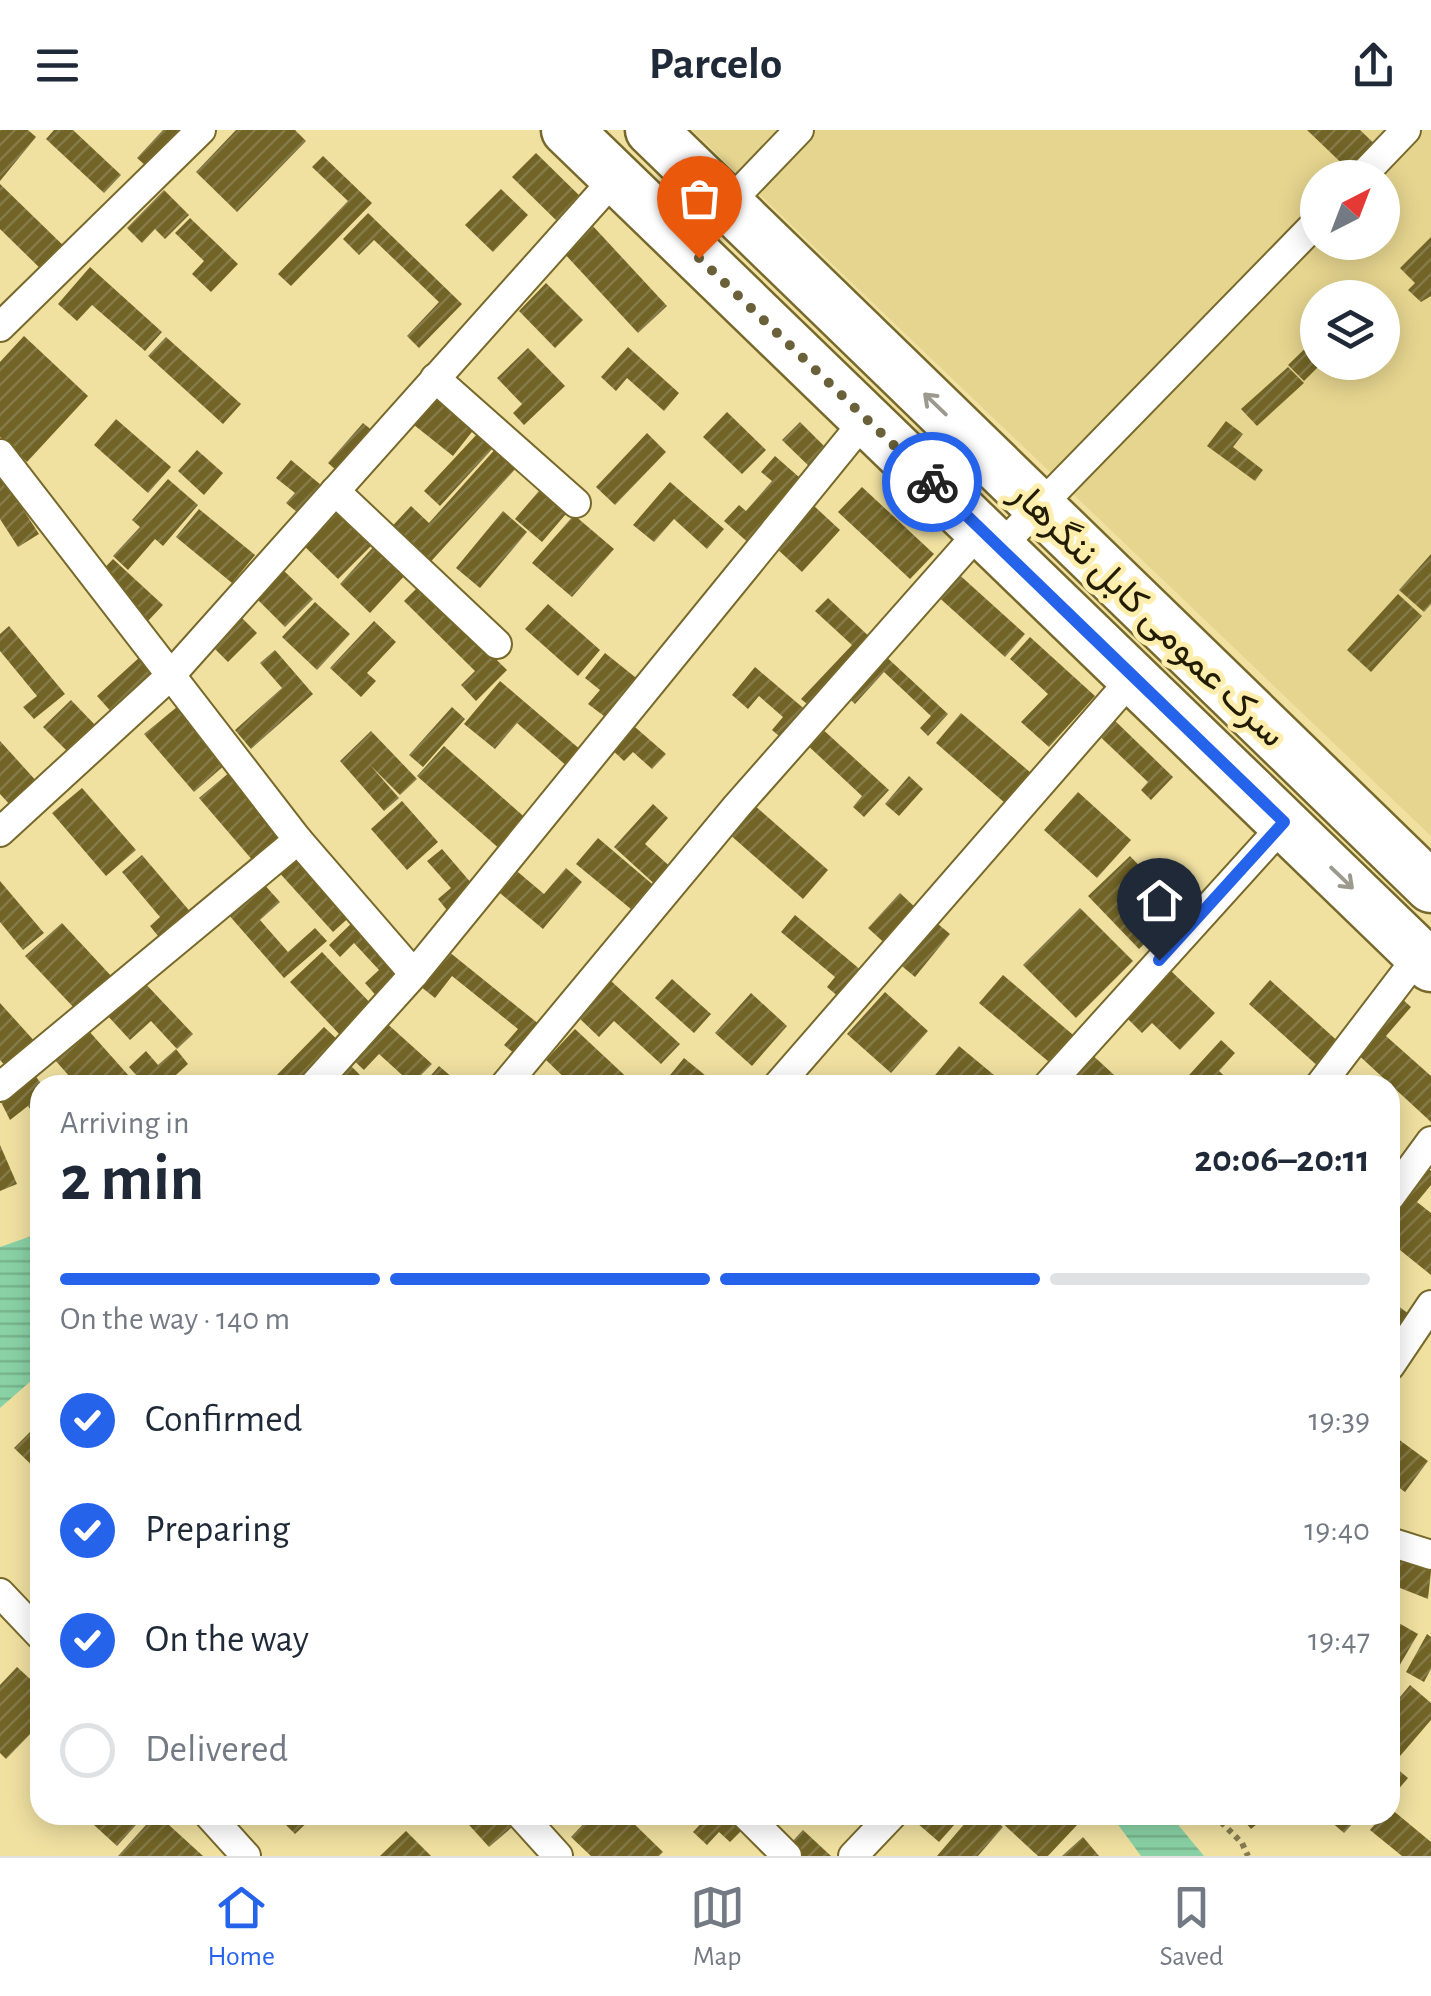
<!DOCTYPE html>
<html lang="en">
<head>
<meta charset="utf-8">
<style>
	:root { --surface:#fff; --page:#f6f6f7; --text:#1f2937; --muted:#747a83; --line:#e0e1e3; --accent:#2563eb }
	body { margin:0; font-family:"Alegreya Sans",Vazirmatn,sans-serif; background:var(--page); color:var(--text); height:100vh; display:flex; flex-direction:column; font-size:38px; white-space:nowrap }
	* { box-sizing:border-box; margin:0 }
	p { font-size:32px; color:var(--muted) }
	.icon { flex:none; width:55px; height:55px; fill:none; stroke:currentColor; stroke-width:2; stroke-linecap:round; stroke-linejoin:round }
	.map { position:relative; flex:1; overflow:hidden }
	.side { position:absolute; left:30px; top:945px; width:1370px; height:750px; display:flex; flex-direction:column; background:var(--surface); border-radius:30px; box-shadow:0 5px 25px #0003 }
	.side>* { flex:none }
	.needle { width:65px; rotate:42deg }
	.tools { position:absolute; left:1300px; top:30px; display:grid; gap:20px }
	.tools a { display:grid; place-items:center; width:100px; height:100px; border-radius:50%; background:var(--surface); box-shadow:0 5px 25px #0003; font-size:50px }
	.pin { position:absolute; display:grid; place-items:center; width:85px; height:85px; color:#fff; margin:-102px -42px; border-radius:50% 50% 50% 0; rotate:-45deg; box-shadow:0 0 10px #0007 }
	.pin .icon { rotate:45deg }
	.courier { position:absolute; display:grid; place-items:center; width:100px; height:100px; margin:-50px; border:8px solid #2563eb; border-radius:50%; background:#fff; color:#222; box-shadow:0 2px 12px #0007 }
	.overview em { font-style:normal; font-weight:700 }
	.overview div { display:flex; flex-direction:column-reverse }
	.overview { display:flex; align-items:center; justify-content:space-between; height:170px; padding:0 30px }
	h1 { font-size:65px; font-weight:700; line-height:75px }
	.bar { display:grid; grid-template-columns:repeat(4,1fr); gap:15px 10px; align-content:center; height:120px; padding:0 30px }
	.bar i { height:12px; border-radius:8px; background:var(--line) }
	.bar .current { background:var(--accent) }
	.bar p { grid-column:span 4 }
	ol { padding:0 30px; list-style:none }
	li { display:flex; align-items:center; gap:30px; height:110px }
	li p { margin-inline-start:auto }
	li .icon { padding:10px; border-radius:50%; background:var(--accent); color:#fff; stroke-width:4 }
	li:last-child { color:var(--muted) }
	li i { width:55px; height:55px; border:5px solid var(--line); border-radius:50% }
	header { display:flex; justify-content:space-between; align-items:center; height:130px; padding:0 30px; background:var(--surface); font-size:45px; font-weight:700 }
	.menu { display:flex; justify-content:space-around; align-items:center; height:140px; border-top:2px solid var(--line); background:var(--surface); font-size:28px; color:var(--muted) }
	.menu a { display:grid; justify-items:center; gap:5px }
	.menu .current { color:var(--accent) }
	.map>svg:first-child { display:block }
	.built { fill:#e6d58f; fill-rule:evenodd }
	.water { fill:url(#water-rules) }
	.building { fill:url(#building-hatch) }
	.lines { fill:none; stroke-linecap:round; stroke-linejoin:round }
	.street-casing { stroke:#77692b; stroke-width:32 }
	.highway-casing { stroke:#77692b; stroke-width:55 }
	.path { stroke:#867c50; stroke-width:6; stroke-dasharray:5 5; stroke-linecap:butt }
	.street { stroke:#fff; stroke-width:28 }
	.highway { stroke:#fff; stroke-width:50 }
	.oneway { stroke:#9c998e }
	.done { stroke:#6a613a; stroke-width:10; stroke-dasharray:0 18 }
	.route { stroke:#2563eb; stroke-width:12 }
	.labels { text-anchor:middle; stroke-width:10; stroke-linejoin:round; paint-order:stroke }
	.street-label { font-size:38px; fill:#221c03; stroke:#fdeeae }
</style>
</head>
<body>
<header><svg class="icon" aria-label="menu" viewBox="0 0 24 24"><path d="M4 6h16M4 12h16M4 18h16"/></svg>Parcelo<svg class="icon" aria-label="share" viewBox="0 0 24 24"><path d="M12 15V3M7 8l5-5 5 5M5 13v7h14v-7"/></svg></header>
<div class="map">
<svg width="1431" height="1726" viewBox="0 0 1431 1726">
	<defs>
		<pattern id="water-rules" width="6" height="5" patternUnits="userSpaceOnUse" patternTransform="scale(2.5)"><rect width="6" height="5" fill="#8ad2a6"/><path d="M0 2.5h6" fill="none" stroke="#77b48d"/></pattern>
		<pattern id="building-hatch" width="6" height="6" patternUnits="userSpaceOnUse" patternTransform="scale(2.5)"><rect width="6" height="6" fill="#726426"/><path d="M-1 1l2-2M0 6l6-6M5 7l2-2" fill="none" stroke="#857a49"/></pattern>
	</defs>
	<rect width="100%" height="100%" fill="#f0e1a1"/>
	<path class="built" d="M 692,0 L 1431,0 L 1431,706 ZM 1318,48 L 1382,48 L 1382,112 L 1318,112 ZM 1318,168 L 1382,168 L 1382,232 L 1318,232 Z"/>
	<g class="water">
		<polygon points="40,1103 40,1243 0,1278 0,1117"/>
		<polygon points="1111,1685 1170,1685 1204,1726 1141,1726"/>
	</g>
	<g class="building">
		<polygon points="0,0 28,0 36,7 0,51"/>
		<polygon points="54,0 73,0 121,45 104,63 46,9"/>
		<polygon points="163,0 179,0 186,6 153,42 137,28"/>
		<polygon points="236,0 295,0 306,11 237,82 196,42"/>
		<polygon points="1307,0 1360,0 1382,21 1356,47"/>
		<polygon points="536,23 586,72 562,96 512,47"/>
		<polygon points="323,26 372,73 291,156 278,144 348,71 312,37"/>
		<polygon points="0,54 71,123 48,146 0,99"/>
		<polygon points="501,59 528,85 493,122 465,95"/>
		<polygon points="164,60 189,85 165,109 155,99 142,113 127,98"/>
		<polygon points="368,83 462,174 419,218 407,206 439,172 374,110 359,125 343,109"/>
		<polygon points="190,88 238,134 211,162 192,144 204,131 175,103"/>
		<polygon points="591,94 667,176 638,203 562,121"/>
		<polygon points="1431,107 1431,166 1421,172 1408,160 1415,153 1400,138"/>
		<polygon points="90,137 162,202 145,221 92,175 77,191 58,174"/>
		<polygon points="546,153 583,190 555,218 519,181"/>
		<polygon points="24,206 88,266 27,332 0,307 0,232"/>
		<polygon points="1318,206 1318,232 1323,232 1304,251 1288,235"/>
		<polygon points="166,207 241,274 223,294 148,226"/>
		<polygon points="628,217 679,263 664,281 627,248 616,261 601,247"/>
		<polygon points="528,218 565,256 524,295 513,283 522,274 497,248"/>
		<polygon points="1288,237 1304,253 1257,296 1241,279"/>
		<polygon points="432,263 475,298 453,326 409,291"/>
		<polygon points="727,282 766,320 742,344 703,307"/>
		<polygon points="116,289 171,337 148,363 94,315"/>
		<polygon points="1226,291 1243,304 1233,317 1263,340 1255,351 1207,316"/>
		<polygon points="800,292 833,325 816,343 782,310"/>
		<polygon points="363,293 379,306 344,347 328,333"/>
		<polygon points="478,303 494,317 440,376 424,361"/>
		<polygon points="647,303 666,322 615,375 596,357"/>
		<polygon points="498,316 519,335 424,439 385,404 411,376 429,393"/>
		<polygon points="197,320 223,343 204,365 178,341"/>
		<polygon points="775,326 808,355 753,417 724,391 739,375 746,381 772,351 761,342"/>
		<polygon points="291,330 327,360 304,388 286,373 295,363 276,348"/>
		<polygon points="0,344 39,404 18,417 0,389"/>
		<polygon points="168,349 198,375 163,416 155,409 128,440 113,426 140,397 132,390"/>
		<polygon points="670,352 724,399 707,419 674,389 654,412 633,395"/>
		<polygon points="544,355 571,378 542,412 515,389"/>
		<polygon points="862,357 934,424 910,449 838,382"/>
		<polygon points="337,375 375,412 338,449 300,412"/>
		<polygon points="813,375 840,400 802,442 775,417"/>
		<polygon points="199,379 255,425 232,453 176,407"/>
		<polygon points="503,381 527,402 480,458 456,438"/>
		<polygon points="574,385 614,419 572,467 532,433"/>
		<polygon points="376,414 407,443 370,483 340,454"/>
		<polygon points="1431,424 1431,474 1424,482 1399,460"/>
		<polygon points="113,429 163,475 147,492 97,446"/>
		<polygon points="281,438 313,469 285,497 253,465"/>
		<polygon points="954,440 1025,504 1005,527 934,463"/>
		<polygon points="420,455 507,540 476,571 461,555 475,541 404,471"/>
		<polygon points="1398,464 1422,486 1371,542 1347,520"/>
		<polygon points="828,468 874,511 812,578 801,569 852,515 815,481"/>
		<polygon points="315,472 350,504 317,540 282,507"/>
		<polygon points="548,474 600,520 578,546 525,499"/>
		<polygon points="238,484 257,503 228,532 209,513"/>
		<polygon points="374,491 396,512 367,543 376,551 361,567 330,538"/>
		<polygon points="9,496 65,564 34,589 23,577 37,566 0,521 0,504"/>
		<polygon points="1030,507 1095,566 1049,617 1021,592 1048,564 1010,529"/>
		<polygon points="275,520 313,564 251,619 235,600 282,558 260,533"/>
		<polygon points="881,522 948,584 928,606 920,598 931,586 884,542 855,574 843,563"/>
		<polygon points="605,523 640,551 608,589 588,574 600,560 585,548"/>
		<polygon points="141,526 159,547 115,586 97,566"/>
		<polygon points="755,537 808,582 785,611 772,600 783,587 759,566 748,579 732,565"/>
		<polygon points="500,551 582,621 568,637 517,593 495,619 464,594"/>
		<polygon points="71,570 97,597 70,624 43,597"/>
		<polygon points="177,577 226,634 194,662 144,604"/>
		<polygon points="452,577 465,589 423,637 409,625"/>
		<polygon points="961,583 1031,643 1005,673 936,613"/>
		<polygon points="1107,583 1173,647 1151,670 1141,660 1148,652 1092,599"/>
		<polygon points="628,591 666,624 652,639 633,622 624,631 607,615"/>
		<polygon points="819,596 889,660 864,687 853,677 862,666 804,612"/>
		<polygon points="371,601 417,649 400,665 370,635 399,668 384,681 340,631"/>
		<polygon points="0,611 39,654 13,678 0,664"/>
		<polygon points="444,616 529,691 502,721 417,646"/>
		<polygon points="231,641 286,704 254,732 199,668"/>
		<polygon points="909,646 923,659 899,686 885,674"/>
		<polygon points="82,658 136,720 106,746 52,683"/>
		<polygon points="1078,662 1131,710 1097,748 1044,700"/>
		<polygon points="402,671 438,712 407,740 371,699"/>
		<polygon points="653,674 668,688 645,714 675,741 659,758 614,717"/>
		<polygon points="753,674 828,740 803,769 728,703"/>
		<polygon points="598,708 658,759 637,784 576,734"/>
		<polygon points="442,719 478,761 450,784 438,769 451,758 427,731"/>
		<polygon points="297,720 355,782 333,802 276,739"/>
		<polygon points="142,725 193,785 162,811 150,796 160,787 122,742"/>
		<polygon points="1130,726 1181,779 1139,819 1088,766"/>
		<polygon points="512,737 544,764 566,738 582,752 543,799 494,758"/>
		<polygon points="0,751 44,803 23,820 0,792"/>
		<polygon points="262,752 280,772 260,790 288,822 315,798 327,811 284,848 227,783"/>
		<polygon points="900,763 921,783 890,818 868,798"/>
		<polygon points="1080,778 1133,831 1076,888 1023,835"/>
		<polygon points="795,785 862,841 840,868 827,857 835,847 781,802"/>
		<polygon points="357,788 408,842 379,869 365,853 379,840 354,813 340,827 329,815"/>
		<polygon points="932,789 950,804 915,847 897,832"/>
		<polygon points="62,793 113,848 77,881 25,826"/>
		<polygon points="443,817 540,895 516,925 504,915 518,899 452,846 435,868 415,852"/>
		<polygon points="322,822 374,877 342,907 290,852"/>
		<polygon points="1171,841 1215,883 1180,920 1152,893 1142,903 1127,888"/>
		<polygon points="1003,845 1079,910 1055,937 979,873"/>
		<polygon points="672,849 711,884 694,903 655,868"/>
		<polygon points="142,850 193,904 177,919 151,891 130,910 106,884"/>
		<polygon points="1270,850 1342,915 1320,938 1249,874"/>
		<polygon points="611,851 680,914 661,934 614,891 599,907 578,887"/>
		<polygon points="885,862 928,901 891,943 847,904"/>
		<polygon points="751,863 787,896 752,936 715,903"/>
		<polygon points="1401,868 1411,877 1386,906 1431,946 1431,992 1353,920"/>
		<polygon points="0,873 37,914 9,940 0,930"/>
		<polygon points="382,889 432,934 412,954 379,924 364,940 349,926"/>
		<polygon points="324,897 341,913 301,955 281,955 274,948"/>
		<polygon points="575,899 635,955 572,955 546,930"/>
		<polygon points="88,900 137,955 77,955 55,930"/>
		<polygon points="1221,910 1235,923 1219,941 1234,955 1180,955"/>
		<polygon points="959,916 1006,955 927,955"/>
		<polygon points="176,919 188,934 165,955 145,955 129,937 146,921 158,935"/>
		<polygon points="1088,921 1125,955 1066,955"/>
		<polygon points="684,928 717,955 662,955"/>
		<polygon points="345,930 370,955 320,955"/>
		<polygon points="439,936 461,955 426,951"/>
		<polygon points="34,944 42,955 40,992 28,976 10,990 0,970"/>
		<polygon points="0,1015 17,1054 0,1061"/>
		<polygon points="1424,1035 1431,1041 1431,1055 1417,1072 1431,1083 1431,1145 1390,1112 1390,1077"/>
		<polygon points="1390,1170 1413,1187 1394,1212 1390,1209"/>
		<polygon points="30,1302 40,1312 40,1343 14,1318"/>
		<polygon points="1390,1303 1428,1331 1405,1362 1390,1351"/>
		<polygon points="1390,1425 1431,1441 1428,1469 1390,1454"/>
		<polygon points="1390,1488 1418,1504 1398,1538 1390,1533"/>
		<polygon points="1427,1504 1431,1507 1431,1539 1424,1552 1406,1542"/>
		<polygon points="17,1537 40,1558 40,1594 6,1629 0,1623 0,1555"/>
		<polygon points="1410,1555 1431,1573 1431,1590 1394,1633 1390,1630 1390,1579"/>
		<polygon points="1390,1633 1408,1648 1390,1669"/>
		<polygon points="1390,1678 1431,1712 1431,1726 1402,1726 1370,1700 1383,1685 1390,1685"/>
		<polygon points="83,1685 145,1685 117,1716"/>
		<polygon points="155,1685 158,1685 203,1726 118,1726"/>
		<polygon points="276,1685 315,1685 295,1704"/>
		<polygon points="460,1685 513,1685 518,1692 489,1717"/>
		<polygon points="592,1685 625,1685 663,1722 659,1726 591,1726 571,1707"/>
		<polygon points="709,1685 730,1685 744,1698 730,1712 719,1702 707,1715 693,1702"/>
		<polygon points="923,1685 963,1685 939,1712 917,1693"/>
		<polygon points="972,1685 989,1685 1003,1697 978,1726 937,1726"/>
		<polygon points="1005,1685 1068,1685 1078,1694 1048,1726 1038,1726 1000,1691"/>
		<polygon points="1239,1685 1268,1685 1251,1699"/>
		<polygon points="1323,1685 1360,1685 1344,1703"/>
		<polygon points="803,1700 831,1726 800,1726 789,1715"/>
		<polygon points="406,1701 431,1726 380,1726"/>
		<polygon points="1083,1707 1099,1726 1062,1726"/>
	</g>
	<g class="lines">
		<defs>
			<g id="street">
				<polyline points="1360,48 1406,0"/>
				<polyline points="728,74 799,0"/>
				<polyline points="0,197 201,0"/>
				<polyline points="435,248 576,373"/>
				<polyline points="0,324 298,710 414,844"/>
				<polyline points="335,361 497,514"/>
				<polyline points="1000,417 1318,91"/>
				<polyline points="0,702 170,546 616,47"/>
				<polyline points="314,955 414,844 865,290"/>
				<polyline points="505,955 737,676 981,400"/>
				<polyline points="778,955 1135,545"/>
				<polyline points="1048,955 1285,693"/>
				<polyline points="1320,955 1420,824"/>
				<polyline points="0,957 298,710"/>
				<polyline points="1390,1067 1431,1011"/>
				<polyline points="1390,1236 1431,1175"/>
				<polyline points="1390,1412 1431,1425"/>
				<polyline points="0,1463 40,1505"/>
				<polyline points="209,1685 246,1726"/>
				<polyline points="521,1685 558,1726"/>
				<polyline points="746,1685 787,1726"/>
				<polyline points="853,1726 892,1685"/>
			</g>
			<g id="highway">
				<polyline points="567,0 1431,836"/>
				<polyline points="651,0 1431,757"/>
			</g>
		</defs>
		<use href="#street" class="street-casing"/>
		<use href="#highway" class="highway-casing"/>
		<polyline class="path" points="1214,1685 1242,1713 1248,1726"/>
		<use href="#street" class="street"/>
		<use href="#highway" class="highway"/>
	</g>
	<defs><path id="oneway-shaft" d="M-6 0H5M1.5-3L5.5 0L1.5 3" fill="none" stroke-width="1.6" stroke-linecap="round" stroke-linejoin="round" transform="scale(2.5)"/></defs>
	<g class="oneway">
		<use href="#oneway-shaft" transform="translate(935 274) rotate(-136)"/>
		<use href="#oneway-shaft" transform="translate(1342 748) rotate(44)"/>
	</g>
	<g class="lines">
		<polyline class="done" points="699,128 932,352"/>
		<polyline class="route" points="932,352 1284,692 1159,830"/>
	</g>
	<g class="labels">
		<g class="street-label">
			<text transform="translate(1149 483) rotate(44)" y="13">سرک عمومی کابل ننگرهار</text>
		</g>
	</g>
</svg>
<div class="tools">
<a><svg class="needle" viewBox="-14 -14 28 28"><path d="M0-13l5 13h-10z" fill="#e53935"/><path d="M0 13l5-13h-10z" fill="#747a83"/></svg></a>
<a><svg class="icon" aria-label="layers" viewBox="0 0 24 24"><path d="M12 4l9 5-9 5-9-5zM3 14l9 5 9-5"/></svg></a>
</div>
<div class="pin" style="left:699px;top:128px;background:#ea580c"><svg class="icon" aria-label="bag" viewBox="0 0 24 24"><path d="M5 8h14l-1 12H6zM9 8a3 3 0 0 1 6 0"/></svg></div>
<div class="pin" style="left:1159px;top:830px;background:#1f2937"><svg class="icon" aria-label="home" viewBox="0 0 24 24"><path d="M3 11l9-7 9 7M6 9v11h12V9"/></svg></div>
<div class="courier" style="left:932px;top:352px"><svg class="icon" aria-label="bike" viewBox="0 0 24 24"><circle cx="6" cy="16" r="4"/><circle cx="18" cy="16" r="4"/><path d="M6 16l4-8h5l3 8M10 8l3 8H6M13 5h3"/></svg></div>
<section class="side">
<div class="overview"><div><h1>2 min</h1><p>Arriving in</p></div><em>20:06–20:11</em></div>
<div class="bar"><i class="current"></i><i class="current"></i><i class="current"></i><i></i><p>On the way · 140 m</p></div>
<ol>
<li><svg class="icon" aria-label="check" viewBox="0 0 24 24"><path d="M5 12l5 5 9-10"/></svg>Confirmed<p>19:39</p></li>
<li><svg class="icon" aria-label="check" viewBox="0 0 24 24"><path d="M5 12l5 5 9-10"/></svg>Preparing<p>19:40</p></li>
<li><svg class="icon" aria-label="check" viewBox="0 0 24 24"><path d="M5 12l5 5 9-10"/></svg>On the way<p>19:47</p></li>
<li><i></i>Delivered</li>
</ol>
</section>
</div>
<nav class="menu">
<a class="current"><svg class="icon" aria-label="home" viewBox="0 0 24 24"><path d="M3 11l9-7 9 7M6 9v11h12V9"/></svg>Home</a>
<a><svg class="icon" aria-label="map" viewBox="0 0 24 24"><path d="M3 6l6-2 6 2 6-2v14l-6 2-6-2-6 2zM9 4v14M15 6v14"/></svg>Map</a>
<a><svg class="icon" aria-label="saved" viewBox="0 0 24 24"><path d="M7 4h10v16l-5-4-5 4z"/></svg>Saved</a>
</nav>
</body>
</html>
